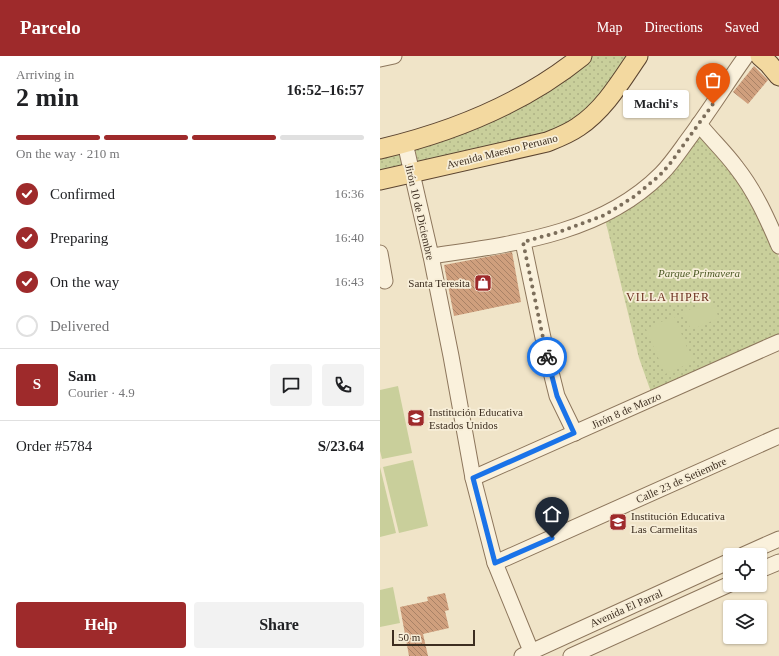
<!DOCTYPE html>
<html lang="en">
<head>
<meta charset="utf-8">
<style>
	:root { --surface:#fff; --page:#f2f2f2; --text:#202124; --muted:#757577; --line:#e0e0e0; --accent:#9e2a2b }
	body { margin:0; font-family:"Times New Roman",serif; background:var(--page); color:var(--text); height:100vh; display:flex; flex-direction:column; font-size:15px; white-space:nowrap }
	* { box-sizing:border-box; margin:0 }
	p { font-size:13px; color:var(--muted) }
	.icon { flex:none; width:22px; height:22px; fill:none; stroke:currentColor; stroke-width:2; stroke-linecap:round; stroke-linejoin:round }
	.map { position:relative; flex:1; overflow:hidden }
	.side { display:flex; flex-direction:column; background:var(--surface); width:380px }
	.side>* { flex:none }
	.fabs { position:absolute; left:343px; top:492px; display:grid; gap:8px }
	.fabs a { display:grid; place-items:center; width:44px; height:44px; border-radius:4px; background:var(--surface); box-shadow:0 1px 3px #0004; font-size:20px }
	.scale { position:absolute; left:12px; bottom:10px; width:83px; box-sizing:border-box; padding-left:4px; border:2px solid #3d2e20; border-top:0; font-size:11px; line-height:14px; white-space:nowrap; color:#3d2e20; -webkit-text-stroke:3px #f7eed8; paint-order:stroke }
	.pin { position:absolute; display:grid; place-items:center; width:34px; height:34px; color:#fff; margin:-41px -17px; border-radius:50% 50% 50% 0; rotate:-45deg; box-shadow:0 0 4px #0007 }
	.pin .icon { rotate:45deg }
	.courier { position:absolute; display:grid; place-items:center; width:40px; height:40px; margin:-20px; border:3px solid #1a73e8; border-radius:50%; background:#fff; color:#222; box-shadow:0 1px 5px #0007 }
	.bubble { position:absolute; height:28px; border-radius:4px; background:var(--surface); box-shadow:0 1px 3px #0004; font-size:13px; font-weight:700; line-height:28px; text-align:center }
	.head em { font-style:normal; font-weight:700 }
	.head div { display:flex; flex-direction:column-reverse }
	.head { display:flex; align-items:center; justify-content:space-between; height:68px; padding:0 16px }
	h1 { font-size:26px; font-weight:700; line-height:30px }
	.bar { display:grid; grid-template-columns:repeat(4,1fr); gap:6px 4px; align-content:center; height:48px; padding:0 16px }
	.bar i { height:5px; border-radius:3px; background:var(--line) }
	.bar .active { background:var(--accent) }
	.bar p { grid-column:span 4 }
	.line { display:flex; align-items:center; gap:10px; padding:0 16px; border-top:1px solid var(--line) }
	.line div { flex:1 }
	.round { display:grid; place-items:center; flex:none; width:42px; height:42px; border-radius:4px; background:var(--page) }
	ol { padding:0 16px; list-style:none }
	li { display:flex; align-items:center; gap:12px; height:44px }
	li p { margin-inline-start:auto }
	li .icon { padding:4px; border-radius:50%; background:var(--accent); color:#fff; stroke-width:4 }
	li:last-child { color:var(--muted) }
	li i { width:22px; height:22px; border:2px solid var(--line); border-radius:50% }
	.action { display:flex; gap:8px; margin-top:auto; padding:8px 16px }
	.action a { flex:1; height:46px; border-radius:4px; background:var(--accent); color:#fff; font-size:16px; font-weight:700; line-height:46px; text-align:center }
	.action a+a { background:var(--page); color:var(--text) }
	header { display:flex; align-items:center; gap:24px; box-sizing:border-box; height:56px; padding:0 20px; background:var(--accent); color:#fff }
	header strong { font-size:19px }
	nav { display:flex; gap:22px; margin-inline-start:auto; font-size:14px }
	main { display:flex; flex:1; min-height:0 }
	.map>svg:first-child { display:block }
	.grass { fill:url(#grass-dots) }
	.garden { fill:#c9cf9b }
	.building { fill:url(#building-back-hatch) }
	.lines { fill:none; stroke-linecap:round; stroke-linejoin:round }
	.minor-casing { stroke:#8d765c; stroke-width:17 }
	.major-casing { stroke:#5b4430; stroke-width:21 }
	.minor { stroke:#faf1dc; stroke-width:15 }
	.major { stroke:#f3d9a0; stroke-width:19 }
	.done { stroke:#7c6e5b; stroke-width:4; stroke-dasharray:0 7.2 }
	.route { stroke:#1a73e8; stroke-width:5 }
	.labels { text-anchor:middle; stroke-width:3.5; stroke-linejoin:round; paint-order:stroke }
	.street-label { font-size:11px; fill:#3d2e20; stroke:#f7eed8 }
	.park-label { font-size:11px; font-style:italic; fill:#4d5a26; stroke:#f7eed8 }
	.poi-label { font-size:11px; fill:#3d2e20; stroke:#f7eed8; text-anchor:start }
	.neighbourhood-label { font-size:12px; letter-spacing:1px; fill:#6b2e1e; stroke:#f7eed8 }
</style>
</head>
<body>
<header>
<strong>Parcelo</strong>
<nav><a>Map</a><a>Directions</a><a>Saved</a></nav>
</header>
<main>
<section class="side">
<div class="head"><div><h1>2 min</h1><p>Arriving in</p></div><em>16:52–16:57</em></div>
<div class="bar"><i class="active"></i><i class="active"></i><i class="active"></i><i></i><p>On the way · 210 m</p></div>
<ol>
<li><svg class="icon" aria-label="check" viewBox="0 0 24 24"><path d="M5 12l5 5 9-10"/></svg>Confirmed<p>16:36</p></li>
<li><svg class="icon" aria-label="check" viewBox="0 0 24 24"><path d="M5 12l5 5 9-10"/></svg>Preparing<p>16:40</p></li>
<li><svg class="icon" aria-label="check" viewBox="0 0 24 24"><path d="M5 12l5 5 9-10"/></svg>On the way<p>16:43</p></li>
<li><i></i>Delivered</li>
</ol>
<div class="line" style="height:72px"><b class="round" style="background:var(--accent);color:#fff">S</b><div><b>Sam</b><p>Courier · 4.9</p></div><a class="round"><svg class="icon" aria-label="chat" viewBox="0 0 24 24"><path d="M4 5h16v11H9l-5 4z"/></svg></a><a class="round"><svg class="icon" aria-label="phone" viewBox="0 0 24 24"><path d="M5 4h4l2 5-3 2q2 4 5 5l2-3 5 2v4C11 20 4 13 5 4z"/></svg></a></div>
<div class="line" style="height:52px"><div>Order #5784</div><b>S/23.64</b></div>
<div class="action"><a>Help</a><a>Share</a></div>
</section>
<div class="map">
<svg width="399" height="600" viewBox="0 0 399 600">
	<defs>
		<pattern id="grass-dots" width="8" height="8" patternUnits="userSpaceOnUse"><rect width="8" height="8" fill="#c9cf9b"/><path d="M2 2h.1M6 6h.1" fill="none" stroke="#aeb285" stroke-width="1.8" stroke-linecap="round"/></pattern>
		<pattern id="building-back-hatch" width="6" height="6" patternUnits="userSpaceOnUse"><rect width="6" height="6" fill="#cf9f7d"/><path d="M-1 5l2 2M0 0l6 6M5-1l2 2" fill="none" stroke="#a98266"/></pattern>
	</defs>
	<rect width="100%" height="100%" fill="#f0e4c8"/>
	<g class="grass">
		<polygon points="211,0 253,0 223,43 187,73 39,110 34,90"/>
		<polygon points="320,75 351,111 391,183 399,202 399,279 271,336 259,302 225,163"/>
		<polygon points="20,94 24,114 0,114 0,98"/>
	</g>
	<g class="garden">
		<polygon points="331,244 339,262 311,274 304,256"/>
		<polygon points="294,260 313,306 285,318 266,273"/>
		<polygon points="18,330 32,397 2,403 0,395 0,334"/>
		<polygon points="33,404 48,470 19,477 3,411"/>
		<polygon points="0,411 16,477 0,481"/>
		<polygon points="13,531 20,567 0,571 0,534"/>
	</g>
	<g class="building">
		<polygon points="374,10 388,24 368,48 353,36"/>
		<polygon points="132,196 141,246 74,260 64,209"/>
		<polygon points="65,537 69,554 65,555 69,572 43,578 48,600 29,600 20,551 48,545 47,541"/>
	</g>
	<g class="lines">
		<defs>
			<g id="minor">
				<polyline points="0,3 14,0"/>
				<path d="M 319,68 C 331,83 345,96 356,111 C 375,135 387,162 399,190"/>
				<polyline points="25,87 51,200 71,300 93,422 115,507 151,595"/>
				<polyline points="143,186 166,296 177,340 195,377"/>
				<polyline points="0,197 5,225"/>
				<path d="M 51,200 C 132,188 220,179 281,118 C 291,108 299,96 307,85 C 328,57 346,28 366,0"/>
				<polyline points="93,422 399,286"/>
				<polyline points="363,499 399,483"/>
				<polyline points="115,507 399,380"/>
				<polyline points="380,514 399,506"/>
				<polyline points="142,600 350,505"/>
				<polyline points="191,600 350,528"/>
			</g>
			<g id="major">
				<polyline points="380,0 389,8 399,20"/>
				<path d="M 0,93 C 72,76 144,47 202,0"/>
				<path d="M 0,124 L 167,86 C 177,82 188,78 198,71 C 224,54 241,25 258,0"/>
			</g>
		</defs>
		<use href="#minor" class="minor-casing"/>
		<use href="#major" class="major-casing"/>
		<use href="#minor" class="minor"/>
		<use href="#major" class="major"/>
	</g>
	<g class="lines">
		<polyline class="done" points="167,301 143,186 179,176 225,159 255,140 280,119 289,109 333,48"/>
		<polyline class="route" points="167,301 177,340 194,377 93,422 115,507 172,482"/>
	</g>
	<defs>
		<symbol id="shop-square" viewBox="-11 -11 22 22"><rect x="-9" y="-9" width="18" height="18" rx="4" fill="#9e2a2b" stroke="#f7eed8"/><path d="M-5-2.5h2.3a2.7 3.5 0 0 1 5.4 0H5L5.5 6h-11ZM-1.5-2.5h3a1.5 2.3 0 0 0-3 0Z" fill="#fff"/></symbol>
		<symbol id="school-square" viewBox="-11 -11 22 22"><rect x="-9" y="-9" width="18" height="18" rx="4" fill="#9e2a2b" stroke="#f7eed8"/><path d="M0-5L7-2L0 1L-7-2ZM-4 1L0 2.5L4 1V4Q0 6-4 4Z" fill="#fff"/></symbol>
	</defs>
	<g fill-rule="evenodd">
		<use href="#shop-square" x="93" y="217" width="20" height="20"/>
		<use href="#school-square" x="26" y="352" width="20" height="20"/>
		<use href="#school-square" x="228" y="456" width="20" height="20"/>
	</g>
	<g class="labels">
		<g class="street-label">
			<text transform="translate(122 95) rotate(-14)" y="4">Avenida Maestro Peruano</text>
			<text transform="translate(40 156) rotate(77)" y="4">Jirón 10 de Diciembre</text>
			<text transform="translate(246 354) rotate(-24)" y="4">Jirón 8 de Marzo</text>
			<text transform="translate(301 424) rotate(-24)" y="4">Calle 23 de Setiembre</text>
			<text transform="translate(246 552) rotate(-24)" y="4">Avenida El Parral</text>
		</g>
		<g class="park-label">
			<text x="319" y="221">Parque Primavera</text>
		</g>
		<g class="poi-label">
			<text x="90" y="231" text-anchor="end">Santa Teresita</text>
			<text x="49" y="360">Institución Educativa<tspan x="49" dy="13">Estados Unidos</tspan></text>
			<text x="251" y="464">Institución Educativa<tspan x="251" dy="13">Las Carmelitas</tspan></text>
		</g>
		<g class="neighbourhood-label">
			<text x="288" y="245">VILLA HIPER</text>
		</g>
	</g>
</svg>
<div class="fabs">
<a><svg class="icon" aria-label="locate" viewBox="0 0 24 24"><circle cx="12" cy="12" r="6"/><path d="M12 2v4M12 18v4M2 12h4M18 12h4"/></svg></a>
<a><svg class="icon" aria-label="layers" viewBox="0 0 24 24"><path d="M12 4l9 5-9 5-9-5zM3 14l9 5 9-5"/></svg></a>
</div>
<div class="scale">50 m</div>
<div class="pin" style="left:333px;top:48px;background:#ea580c"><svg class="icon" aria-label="bag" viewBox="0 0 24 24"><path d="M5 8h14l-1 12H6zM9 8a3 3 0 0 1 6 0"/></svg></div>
<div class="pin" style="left:172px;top:482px;background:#1f2937"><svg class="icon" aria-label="home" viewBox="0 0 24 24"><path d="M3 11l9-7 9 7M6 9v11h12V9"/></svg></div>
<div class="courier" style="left:167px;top:301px"><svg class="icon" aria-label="bike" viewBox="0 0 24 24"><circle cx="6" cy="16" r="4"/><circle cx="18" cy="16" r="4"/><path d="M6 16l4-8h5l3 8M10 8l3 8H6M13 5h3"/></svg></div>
<div class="bubble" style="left:243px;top:34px;width:66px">Machi's</div>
</div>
</main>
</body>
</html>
